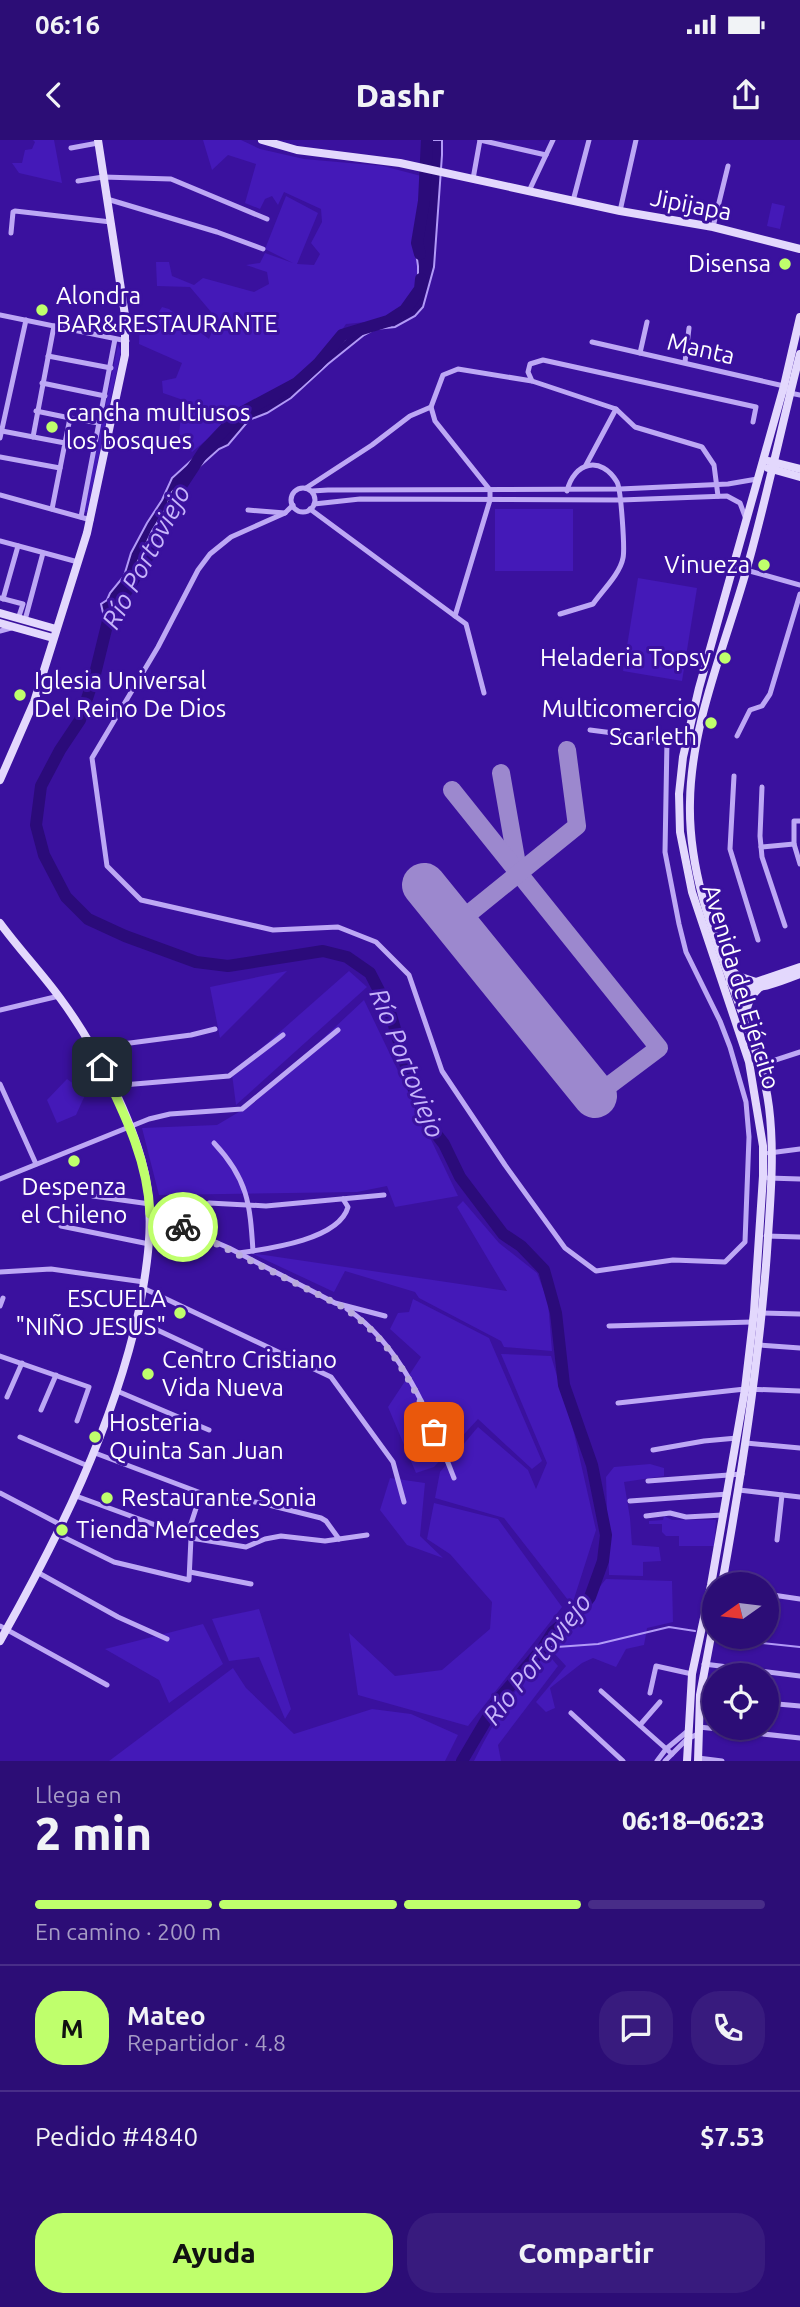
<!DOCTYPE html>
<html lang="es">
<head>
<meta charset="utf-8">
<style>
	:root { --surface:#2c0d76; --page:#381b7e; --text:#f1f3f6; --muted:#a69cc5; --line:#482d88; --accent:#bfff6c }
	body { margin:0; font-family:Ubuntu,sans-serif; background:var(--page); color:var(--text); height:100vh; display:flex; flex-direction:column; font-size:26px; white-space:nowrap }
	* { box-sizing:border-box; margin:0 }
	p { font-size:23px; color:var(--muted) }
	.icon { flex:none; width:38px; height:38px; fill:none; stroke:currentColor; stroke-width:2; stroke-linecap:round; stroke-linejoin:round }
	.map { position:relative; height:1621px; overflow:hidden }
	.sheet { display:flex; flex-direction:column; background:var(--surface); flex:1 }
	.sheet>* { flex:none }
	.needle { width:46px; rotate:256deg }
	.tools { position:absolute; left:702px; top:1432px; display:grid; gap:14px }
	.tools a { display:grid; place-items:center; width:77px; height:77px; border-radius:50%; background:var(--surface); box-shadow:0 2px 5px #0004,0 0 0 2px var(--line); font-size:35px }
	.pin { position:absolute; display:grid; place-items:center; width:60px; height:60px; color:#fff; margin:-30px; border-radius:14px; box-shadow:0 4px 10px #0006 }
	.courier { position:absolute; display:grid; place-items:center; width:70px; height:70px; margin:-35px; border:5px solid #bfff6c; border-radius:50%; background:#fff; color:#222; box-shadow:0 2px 9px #0007 }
	.head em { font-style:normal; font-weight:800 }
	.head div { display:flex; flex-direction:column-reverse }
	.head { display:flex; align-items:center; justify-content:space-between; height:119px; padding:0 35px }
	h1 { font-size:46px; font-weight:800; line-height:52px }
	.bar { display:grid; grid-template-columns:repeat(4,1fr); gap:10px 7px; align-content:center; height:84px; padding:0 35px }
	.bar i { height:9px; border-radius:5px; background:var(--line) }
	.bar .on { background:var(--accent) }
	.bar p { grid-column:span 4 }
	.line { display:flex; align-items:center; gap:18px; padding:0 35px; border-top:2px solid var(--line) }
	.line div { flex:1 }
	.round { display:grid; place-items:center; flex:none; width:74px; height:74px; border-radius:28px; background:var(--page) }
	.cta { display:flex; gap:14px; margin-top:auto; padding:14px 35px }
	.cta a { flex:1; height:80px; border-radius:28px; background:var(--accent); color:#111; font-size:28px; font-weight:800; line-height:80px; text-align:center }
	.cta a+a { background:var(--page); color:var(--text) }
	.status { display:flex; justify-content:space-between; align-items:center; height:49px; padding:0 35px; background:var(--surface); direction:ltr }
	.status svg { height:19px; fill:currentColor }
	header { display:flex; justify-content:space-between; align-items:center; height:91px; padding:0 35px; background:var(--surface); font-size:32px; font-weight:800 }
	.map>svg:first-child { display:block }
	.green { fill:#4419b8 }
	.water { fill:#2b0b7a; stroke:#b29af8; stroke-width:2 }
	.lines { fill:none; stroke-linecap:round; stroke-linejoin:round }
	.stream { stroke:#b29af8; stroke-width:2 }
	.river { stroke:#2b0b7a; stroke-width:12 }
	.taxiway { stroke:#9c88ce; stroke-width:18 }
	.runway { stroke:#9c88ce; stroke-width:44 }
	.street { stroke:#bda8f5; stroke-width:5 }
	.secondary { stroke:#e3d8fd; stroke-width:8 }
	.done { stroke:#baacdd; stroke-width:7; stroke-dasharray:0 12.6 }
	.route { stroke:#bfff6c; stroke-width:9 }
	.poi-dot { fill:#bfff6c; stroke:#3a119e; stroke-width:2.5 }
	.labels { text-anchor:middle; stroke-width:6; stroke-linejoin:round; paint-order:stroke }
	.street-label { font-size:24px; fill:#fff; stroke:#3a119e }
	.poi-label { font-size:24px; fill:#fff; stroke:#3a119e; text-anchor:start }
	.water-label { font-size:26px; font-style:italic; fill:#c7b5fb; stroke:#3a119e }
</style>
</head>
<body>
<div class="status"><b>06:16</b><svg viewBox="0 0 49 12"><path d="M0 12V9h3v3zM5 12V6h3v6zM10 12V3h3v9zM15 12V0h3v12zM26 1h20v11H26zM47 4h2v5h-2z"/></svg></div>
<header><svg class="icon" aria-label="back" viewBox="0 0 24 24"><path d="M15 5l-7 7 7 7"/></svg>Dashr<svg class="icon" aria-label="share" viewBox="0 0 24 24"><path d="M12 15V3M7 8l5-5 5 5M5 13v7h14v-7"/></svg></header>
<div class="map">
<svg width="800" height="1621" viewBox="0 0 800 1621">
	<rect width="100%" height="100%" fill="#3a119e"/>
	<g class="green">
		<polygon points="33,0 54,0 62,43 19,33 12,23 22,23 25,10 32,9 35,2"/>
		<polygon points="203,0 241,0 260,9 304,19 383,26 425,37 420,134 410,164 377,181 346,184 320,222 273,251 254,260 192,312 179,294 183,260 163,253 162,241 176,238 182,223 139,204 140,177 157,175 162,167 169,169 209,199 217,179 190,147 157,146 156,122 169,122 172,136 194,145 203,138 254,152 269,144 267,132 246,125 260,123 265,113 293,123 265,109 286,56 318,73 297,124 314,125 320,114 311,103 322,82 321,69 284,52 278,65 272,56 265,59 260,69 245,63 256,24 228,15 212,30"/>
		<polygon points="772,63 785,66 780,89 767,86"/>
		<polygon points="118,204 121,211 87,372 84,372"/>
		<rect x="495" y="369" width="78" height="62"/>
		<polygon points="638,438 697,448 682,541 623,531"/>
		<polygon points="287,831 220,898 210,847"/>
		<polygon points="349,831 367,847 236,965 232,934"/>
		<polygon points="364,860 458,1056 395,1067 387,1046 357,1052 159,1055 142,988 217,985 254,963"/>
		<polygon points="67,939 86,953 76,975 57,983 47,960"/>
		<polygon points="463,1061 499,1103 537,1133 548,1162 552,1211 504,1207 501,1201 419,1158 415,1152 345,1131 334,1152 251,1113 507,1151 457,1067"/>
		<polygon points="413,1159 489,1198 542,1321 532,1329 478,1279 434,1327 416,1333 388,1267 421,1217 390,1189 398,1173 409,1172"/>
		<polygon points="501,1214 551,1216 574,1293 596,1390 572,1465 504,1378 435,1358 440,1332 478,1287 528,1330 536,1349 547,1323"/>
		<polygon points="650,1324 664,1328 664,1336 624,1342 630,1378 632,1405 659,1407 661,1421 643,1422 643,1436 609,1435 606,1337 614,1327"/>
		<polygon points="390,1338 425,1343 420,1396 443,1418 407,1405 380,1370"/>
		<polygon points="434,1363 498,1379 562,1467 468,1586 358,1555 349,1493 395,1536 442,1530 490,1489 492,1462 450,1414 427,1399"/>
		<polygon points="664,1376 672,1380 716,1380 714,1406 679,1406 679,1396 666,1396 662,1392 662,1384 649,1384 649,1381 663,1380"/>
		<polygon points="606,1439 672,1441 673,1482 647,1488 644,1505 626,1509 616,1527 593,1518 582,1523 550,1548 555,1568 546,1572 536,1562 566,1526 554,1513 561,1495"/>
		<polygon points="259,1469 291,1569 285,1579 259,1517 229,1521 212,1479"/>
		<polygon points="203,1484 223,1524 169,1563 159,1540 105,1509"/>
		<path d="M 547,1513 L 558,1526 L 498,1605 L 501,1621 L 474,1621 C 494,1581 516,1545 547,1513 Z"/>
		<polygon points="233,1528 246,1548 294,1594 372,1569 411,1574 458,1595 445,1621 109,1621"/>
	</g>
	<polygon class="water" points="430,0 442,0 442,15 434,127 423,167 415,176 395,187 375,189 364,195 328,224 291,258 267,273 249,280 228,305 219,309 180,344 171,353 167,367 152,391 129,441 113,468 104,477 101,464 107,460 110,453 124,436 131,413 147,383 162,360 172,338 194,318 206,312 246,273 260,266 264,258 284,252 311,233 344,200 366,186 387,178 401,178 409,171 418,147 418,126 415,105 423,90"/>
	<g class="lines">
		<g class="stream">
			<polyline points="716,1498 800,1507"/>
			<polyline points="543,1508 598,1504 669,1487 695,1491"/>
		</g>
		<g class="river">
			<polyline points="420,114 417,103 424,61 427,0"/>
			<polyline points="421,139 420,149 405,170 388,181 342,195 318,224 297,243 239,274 204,311 181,346 158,400 108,481 95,534 80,580 60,610 41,646 36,685 44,715 66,757 88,779 125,796 196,822 228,826 323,811 347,817 370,833 390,872 409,936 426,981 444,1004 460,1037 503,1094 521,1106 544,1130 556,1173 564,1245 592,1325 606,1395 603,1421 590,1457 579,1471 553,1492 543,1508 498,1560 462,1621"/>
		</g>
		<g class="taxiway">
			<polyline points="501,633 518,730"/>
			<polyline points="452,650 659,908 595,956"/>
			<polyline points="456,784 577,686 567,610"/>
		</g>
		<polyline class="runway" points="424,745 595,956"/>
		<g class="street">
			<polyline points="480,0 546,15"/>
			<polyline points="71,8 98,3"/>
			<polyline points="473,39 480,0"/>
			<polyline points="78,41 103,37 171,39 267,79"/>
			<polyline points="529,51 553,0"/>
			<polyline points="107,59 217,92 263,109"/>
			<polyline points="573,61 589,0"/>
			<polyline points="620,71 636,0"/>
			<polyline points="713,87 728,26"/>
			<polyline points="11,93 13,72 15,71 111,82"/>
			<polyline points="0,175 127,201"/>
			<polyline points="592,202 784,246 790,253 800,255"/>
			<polyline points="640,213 647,182"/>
			<polyline points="48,216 111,228"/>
			<polyline points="685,222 689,188"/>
			<polyline points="42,243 105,256"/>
			<polyline points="431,267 443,235 458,229 532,241"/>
			<polyline points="36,271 70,278"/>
			<polyline points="2,291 65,303 52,369"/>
			<polyline points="33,297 54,186"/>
			<polyline points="0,298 26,180"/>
			<polyline points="65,303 70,278 99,283"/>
			<polyline points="0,317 60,328"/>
			<polyline points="586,325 616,269"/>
			<polyline points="306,348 372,305 410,276 431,267 435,281 490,350 490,360 455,476 310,369"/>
			<circle cx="303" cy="360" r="12"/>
			<polyline points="312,351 328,350 620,349 728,344 757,339"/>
			<polyline points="0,355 91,380"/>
			<polyline points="718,356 714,325 702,307 635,287 616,269 532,241 528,232 530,224 543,220 756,267 753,282"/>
			<polyline points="314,364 360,359 621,360 727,356 740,363 746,379"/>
			<polyline points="248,370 285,373 293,365"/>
			<polyline points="285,373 231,397 210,414 198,430 158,507 92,618 107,726 141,760 273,790 338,787 376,802 409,835 442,931 505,1025 565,1108 596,1131 673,1120 725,1122 745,1102 749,997 746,962 730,907 720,881 686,812 679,784 665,712 667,600 590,590"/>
			<polyline points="81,377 115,199"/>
			<polyline points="0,401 78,422"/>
			<polyline points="735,425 746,430 800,445"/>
			<polyline points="0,458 23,464 18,479"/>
			<polyline points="3,459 18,406"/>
			<path d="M 560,474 L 593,464 C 602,451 620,434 623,418 C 625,409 621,349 617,342 C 601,315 574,322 567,351"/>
			<polyline points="455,476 466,484 484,553"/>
			<polyline points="25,480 43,413"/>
			<polyline points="0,491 11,488"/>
			<polyline points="737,596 750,570 762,566 770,554 800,454"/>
			<polyline points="734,636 730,709 758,800"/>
			<polyline points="762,647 760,696 762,717 785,786"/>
			<polyline points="794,704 800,724"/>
			<polyline points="761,707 794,704 794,681 800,681"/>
			<polyline points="0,870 59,856"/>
			<polyline points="92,908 191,895 215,889"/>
			<polyline points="760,925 800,912"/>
			<polyline points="0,944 36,1024"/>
			<polyline points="111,946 229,936 283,895"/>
			<path d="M 214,1003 C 248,1039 250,1064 253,1111"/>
			<polyline points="769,1013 800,1009"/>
			<polyline points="768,1038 800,1039"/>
			<polyline points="0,1039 149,979 170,974 242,969 338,890"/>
			<polyline points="93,1056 150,1064"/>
			<polyline points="150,1074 229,1108 335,1163 385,1176"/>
			<polyline points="157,1076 166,1072 192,1081 201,1068 209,1063 266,1066 384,1055"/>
			<polyline points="61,1086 149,1104"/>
			<polyline points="766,1096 800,1097"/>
			<path d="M 239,1113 C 267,1109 339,1100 348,1067 L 343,1059"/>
			<polyline points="0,1132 51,1129 144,1142"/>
			<polyline points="143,1148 331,1237 393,1322 404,1362"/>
			<polyline points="0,1166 3,1158"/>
			<path d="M 347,1169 C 403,1206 430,1277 454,1338"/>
			<polyline points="760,1173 800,1174"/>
			<polyline points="136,1180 217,1218"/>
			<polyline points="609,1186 752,1182"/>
			<polyline points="760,1205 800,1208"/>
			<polyline points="0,1216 89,1247 77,1281"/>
			<polyline points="117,1251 209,1290"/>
			<polyline points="7,1257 22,1223"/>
			<polyline points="618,1263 745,1249 800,1251"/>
			<polyline points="41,1270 56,1235"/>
			<polyline points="20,1297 88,1326"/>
			<polyline points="746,1303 800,1308"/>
			<polyline points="653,1310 704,1301 737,1298"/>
			<polyline points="95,1313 201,1353 261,1363 321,1378 326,1381 339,1399"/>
			<polyline points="648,1341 742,1334"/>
			<polyline points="739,1350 800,1357"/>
			<polyline points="0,1353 61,1385"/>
			<polyline points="76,1356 191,1398 246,1407 265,1399 281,1396 325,1401 367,1395"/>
			<polyline points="630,1361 728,1354"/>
			<polyline points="646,1376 670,1373 686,1377 723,1375"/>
			<polyline points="57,1394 114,1422 189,1440 191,1398"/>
			<polyline points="187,1396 201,1353"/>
			<polyline points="777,1400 782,1355"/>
			<polyline points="37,1432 118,1477 167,1499"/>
			<polyline points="190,1432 251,1444"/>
			<polyline points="766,1454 800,1459"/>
			<polyline points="0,1486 107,1545"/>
			<polyline points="704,1524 800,1536"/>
			<polyline points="601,1551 672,1614"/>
			<polyline points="650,1553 656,1526 692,1534"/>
			<polyline points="700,1555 714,1557"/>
			<polyline points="766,1563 800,1566"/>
			<polyline points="571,1573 623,1621"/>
			<polyline points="640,1585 660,1562"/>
			<polyline points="699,1587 800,1598"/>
			<polyline points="698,1618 722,1621"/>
			<polyline points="657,1621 666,1609 689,1590"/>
			<polyline points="665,1621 687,1599 698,1594"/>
		</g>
		<g class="secondary">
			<polyline points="262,0 297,10 400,23 620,71 713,87 800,109"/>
			<polyline points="769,321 800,329"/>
			<polyline points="768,328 800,337"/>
			<polyline points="0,473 56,489"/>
			<polyline points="0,483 53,498"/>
			<polyline points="0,640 34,562 87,393 125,215 125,175 98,0"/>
			<path d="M 0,783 C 19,809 41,832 60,858 C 92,901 126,966 141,1018 C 156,1068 149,1119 139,1170 C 113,1288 59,1396 0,1501"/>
			<polyline points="726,825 738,836 756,842"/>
			<path d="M 730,842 C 753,855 777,842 800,834"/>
			<polyline points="747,847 756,842 800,827"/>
			<path d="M 747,880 C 745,867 749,857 759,848"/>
			<path d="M 722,1444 C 742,1333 759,1224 767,1112 C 770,1063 775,1015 769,967 C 765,935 754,905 743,875 C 718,806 688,737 690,662 C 691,586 724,508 745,435 C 766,362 781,288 800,214"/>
			<polyline points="687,1621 692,1534 711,1445 745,1249 754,1172 763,1036 763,1006 749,922 692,752 680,692 679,654 683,617 699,548 784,246 800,177"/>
			<polyline points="698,1621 700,1555 714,1480"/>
		</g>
	</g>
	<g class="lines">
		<path class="done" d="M 183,1087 L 343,1167 C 390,1199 412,1241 434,1292"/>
		<path class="route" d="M 102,927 C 125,975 148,1021 150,1074 L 183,1087"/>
	</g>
	<g class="poi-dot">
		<circle cx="785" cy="124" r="7"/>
		<circle cx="42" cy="170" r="7"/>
		<circle cx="52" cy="287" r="7"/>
		<circle cx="764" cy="425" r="7"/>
		<circle cx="725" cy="518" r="7"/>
		<circle cx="20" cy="555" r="7"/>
		<circle cx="711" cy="583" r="7"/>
		<circle cx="74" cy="1021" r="7"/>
		<circle cx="180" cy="1173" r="7"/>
		<circle cx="148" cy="1234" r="7"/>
		<circle cx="95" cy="1297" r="7"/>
		<circle cx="107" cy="1358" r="7"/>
		<circle cx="62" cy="1390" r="7"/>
	</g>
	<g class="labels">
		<g class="street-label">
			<text transform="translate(691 65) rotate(11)" y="8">Jipijapa</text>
			<text transform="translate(701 209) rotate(13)" y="8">Manta</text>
			<text transform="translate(741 847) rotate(73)" y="8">Avenida del Ejército</text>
		</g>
		<g class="poi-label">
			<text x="771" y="132" text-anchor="end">Disensa</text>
			<text x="56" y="164">Alondra<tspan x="56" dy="28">BAR&amp;RESTAURANTE</tspan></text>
			<text x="66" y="281">cancha multiusos<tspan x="66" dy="28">los bosques</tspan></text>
			<text x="750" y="433" text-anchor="end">Vinueza</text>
			<text x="711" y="526" text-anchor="end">Heladeria Topsy</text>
			<text x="34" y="549">Iglesia Universal<tspan x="34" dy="28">Del Reino De Dios</tspan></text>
			<text x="697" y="577" text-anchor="end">Multicomercio<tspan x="697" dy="28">Scarleth</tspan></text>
			<text x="74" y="1055" text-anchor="middle">Despenza<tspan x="74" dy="28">el Chileno</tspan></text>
			<text x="166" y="1167" text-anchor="end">ESCUELA<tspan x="166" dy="28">"NIÑO JESUS"</tspan></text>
			<text x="162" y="1228">Centro Cristiano<tspan x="162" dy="28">Vida Nueva</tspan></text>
			<text x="109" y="1291">Hosteria<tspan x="109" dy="28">Quinta San Juan</tspan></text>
			<text x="121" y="1366">Restaurante Sonia</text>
			<text x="76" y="1398">Tienda Mercedes</text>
		</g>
		<g class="water-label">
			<text transform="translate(146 417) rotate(-62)" y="9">Río Portoviejo</text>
			<text transform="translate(407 923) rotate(68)" y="9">Río Portoviejo</text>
			<text transform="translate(537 1519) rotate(-52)" y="9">Río Portoviejo</text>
		</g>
	</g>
</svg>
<div class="tools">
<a><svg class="needle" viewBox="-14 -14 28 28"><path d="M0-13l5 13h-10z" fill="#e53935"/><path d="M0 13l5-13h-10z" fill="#a69cc5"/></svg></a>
<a><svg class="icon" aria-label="locate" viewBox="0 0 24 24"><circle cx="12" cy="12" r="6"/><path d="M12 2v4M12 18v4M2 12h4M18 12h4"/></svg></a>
</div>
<div class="pin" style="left:434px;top:1292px;background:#ea580c"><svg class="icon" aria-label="bag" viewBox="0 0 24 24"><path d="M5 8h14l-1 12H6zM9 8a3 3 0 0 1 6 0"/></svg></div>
<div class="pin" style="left:102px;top:927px;background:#1f2937"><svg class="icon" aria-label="home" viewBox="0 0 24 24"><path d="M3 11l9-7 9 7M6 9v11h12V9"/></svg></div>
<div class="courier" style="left:183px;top:1087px"><svg class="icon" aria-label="bike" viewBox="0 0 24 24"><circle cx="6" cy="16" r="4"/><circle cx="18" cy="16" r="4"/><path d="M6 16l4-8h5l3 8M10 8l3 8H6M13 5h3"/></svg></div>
</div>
<section class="sheet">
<div class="head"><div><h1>2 min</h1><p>Llega en</p></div><em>06:18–06:23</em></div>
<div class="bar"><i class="on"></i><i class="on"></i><i class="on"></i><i></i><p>En camino · 200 m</p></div>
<div class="line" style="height:126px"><b class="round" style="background:var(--accent);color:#111">M</b><div><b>Mateo</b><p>Repartidor · 4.8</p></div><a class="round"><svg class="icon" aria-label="chat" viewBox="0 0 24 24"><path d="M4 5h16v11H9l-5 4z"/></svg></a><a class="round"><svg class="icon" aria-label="phone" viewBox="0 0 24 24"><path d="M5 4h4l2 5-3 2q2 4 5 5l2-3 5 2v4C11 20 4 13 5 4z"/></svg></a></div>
<div class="line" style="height:91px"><div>Pedido #4840</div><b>$7.53</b></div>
<div class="cta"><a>Ayuda</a><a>Compartir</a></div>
</section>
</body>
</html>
